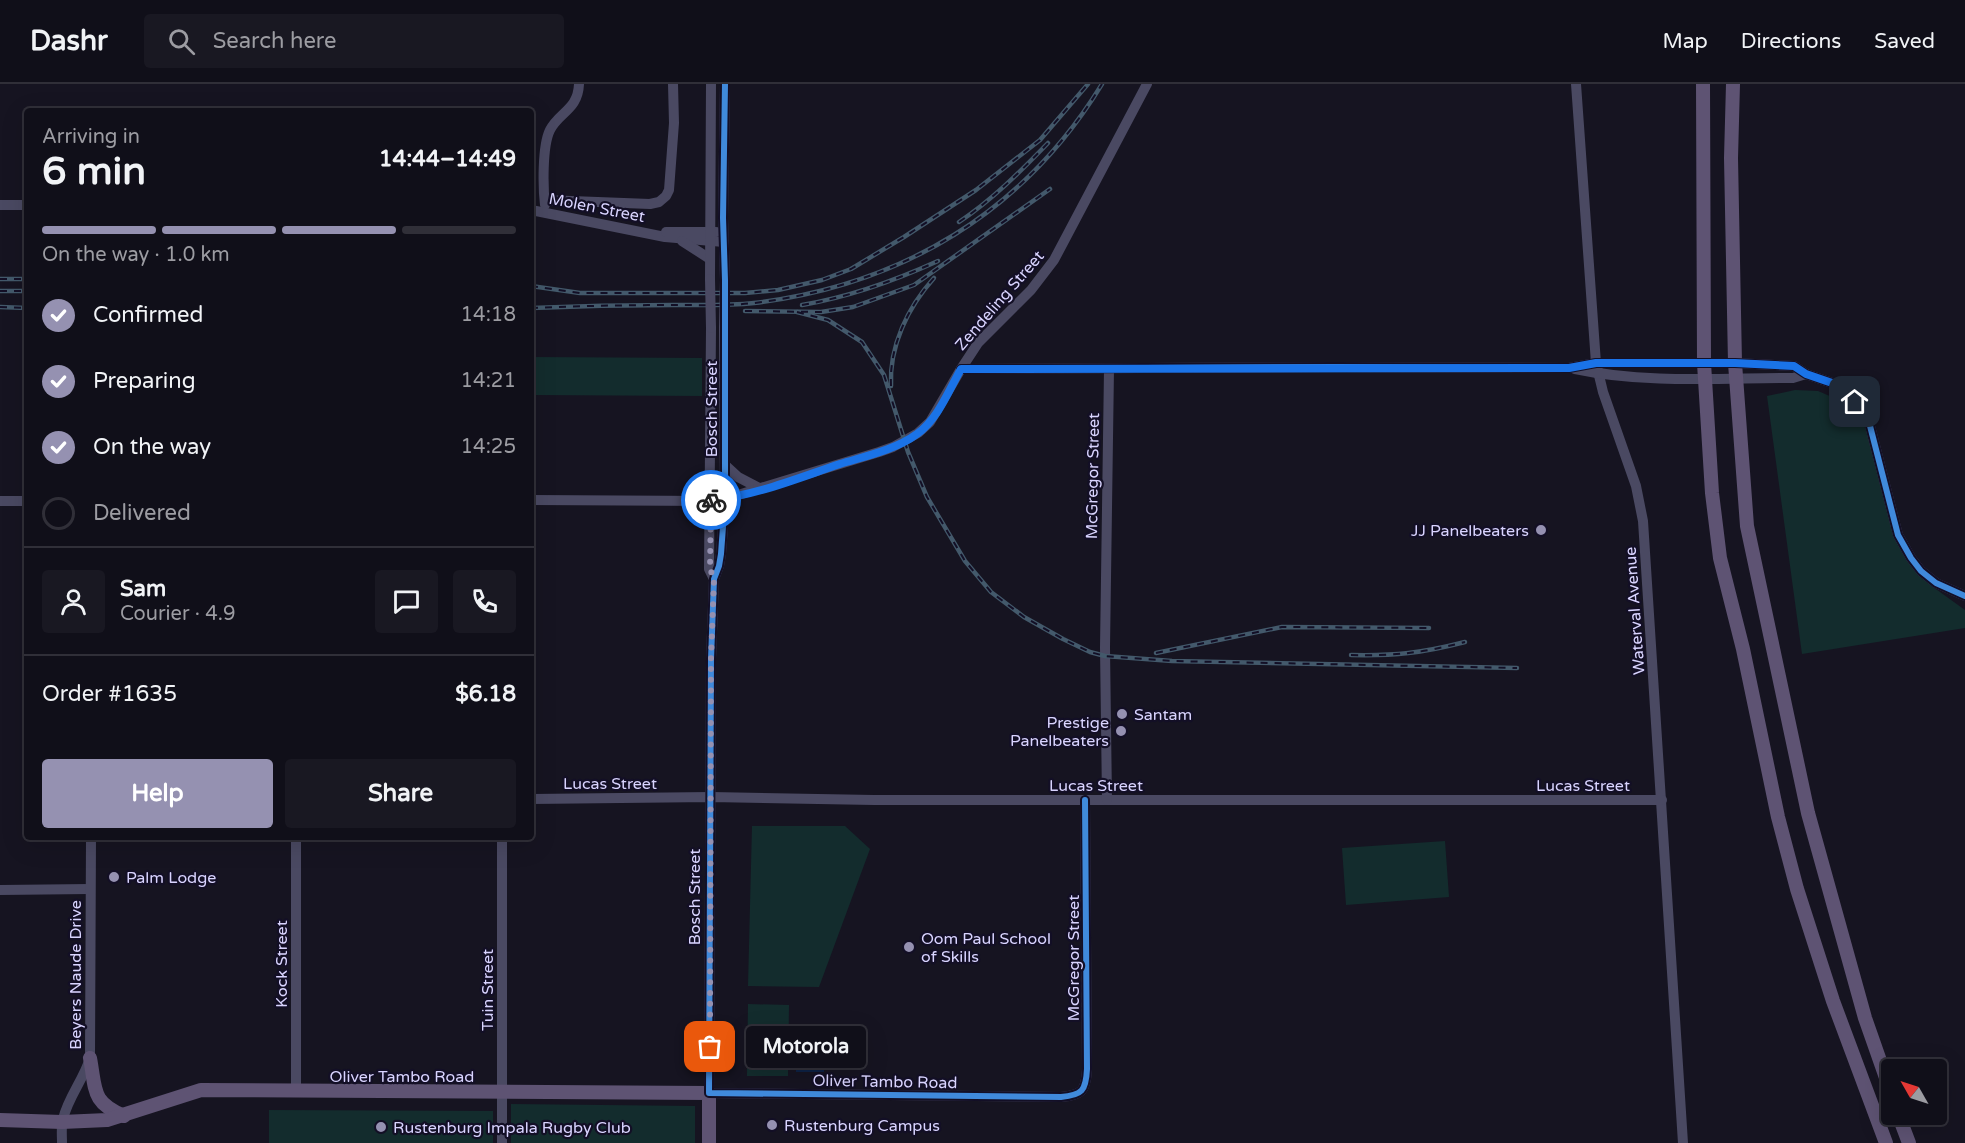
<!DOCTYPE html>
<html lang="en">
<head>
<meta charset="utf-8">
<style>
	:root { --surface:#100f19; --page:#191822; --text:#f1f3f6; --muted:#9c9ca2; --line:#302f38; --accent:#9591b1 }
	body { margin:0; font-family:"Varela Round",sans-serif; background:var(--page); color:var(--text); height:100vh; display:flex; flex-direction:column; font-size:22px; white-space:nowrap }
	* { box-sizing:border-box; margin:0 }
	p { font-size:20px; color:var(--muted) }
	.icon { flex:none; width:33px; height:33px; fill:none; stroke:currentColor; stroke-width:2; stroke-linecap:round; stroke-linejoin:round }
	.map { position:relative; flex:1; overflow:hidden }
	.panel { position:absolute; left:24px; top:24px; width:510px; height:732px; display:flex; flex-direction:column; background:var(--surface); border-radius:6px; box-shadow:0 6px 24px #0002,0 0 0 2px var(--line) }
	.panel>* { flex:none }
	.needle { width:39px; rotate:309deg }
	.buttons { position:absolute; left:1881px; top:975px; display:grid; gap:12px }
	.buttons a { display:grid; place-items:center; width:66px; height:66px; border-radius:6px; background:var(--surface); box-shadow:0 6px 24px #0002,0 0 0 2px var(--line); font-size:30px }
	.pin { position:absolute; display:grid; place-items:center; width:51px; height:51px; color:#fff; margin:-26px; border-radius:12px; box-shadow:0 3px 9px #0006 }
	.courier { position:absolute; display:grid; place-items:center; width:60px; height:60px; margin:-30px; border:4px solid #1a73e8; border-radius:50%; background:#fff; color:#222; box-shadow:0 2px 8px #0007 }
	.bubble { position:absolute; height:42px; border-radius:6px; background:var(--surface); box-shadow:0 6px 24px #0002,0 0 0 2px var(--line); font-size:20px; font-weight:800; line-height:42px; text-align:center }
	.summary em { font-style:normal; font-weight:800 }
	.summary div { display:flex; flex-direction:column-reverse }
	.summary { display:flex; align-items:center; justify-content:space-between; height:102px; padding:0 18px }
	h1 { font-size:39px; font-weight:800; line-height:45px }
	.bar { display:grid; grid-template-columns:repeat(4,1fr); gap:9px 6px; align-content:center; height:72px; padding:0 18px }
	.bar i { height:8px; border-radius:4px; background:var(--line) }
	.bar .on { background:var(--accent) }
	.bar p { grid-column:span 4 }
	.line { display:flex; align-items:center; gap:15px; padding:0 18px; border-top:2px solid var(--line) }
	.line div { flex:1 }
	.round { display:grid; place-items:center; flex:none; width:63px; height:63px; border-radius:6px; background:var(--page) }
	ol { padding:0 18px; list-style:none }
	li { display:flex; align-items:center; gap:18px; height:66px }
	li p { margin-inline-start:auto }
	li .icon { padding:6px; border-radius:50%; background:var(--accent); color:#fff; stroke-width:4 }
	li:last-child { color:var(--muted) }
	li i { width:33px; height:33px; border:3px solid var(--line); border-radius:50% }
	.primary-button { display:flex; gap:12px; margin-top:auto; padding:12px 18px }
	.primary-button a { flex:1; height:69px; border-radius:6px; background:var(--accent); color:#fff; font-size:24px; font-weight:800; line-height:69px; text-align:center }
	.primary-button a+a { background:var(--page); color:var(--text) }
	header { display:flex; align-items:center; gap:36px; box-sizing:border-box; height:84px; padding:0 30px; background:var(--surface); border-bottom:2px solid var(--line) }
	header strong { font-size:28px }
	nav { display:flex; gap:33px; margin-inline-start:auto; font-size:21px }
	.search { width:420px; height:54px; background:var(--page); display:flex; align-items:center; gap:15px; box-sizing:border-box; padding:0 21px; border-radius:6px; color:var(--muted); font-size:22px }
	.map>svg:first-child { display:block }
	.green { fill:#132c2d }
	.water { fill:#0d2144 }
	.lines { fill:none; stroke-linecap:round; stroke-linejoin:round }
	.minor { stroke:#4a4962; stroke-width:10 }
	.major { stroke:#5e5373; stroke-width:14 }
	.rail-casing { stroke:#43596b; stroke-width:4.5 }
	.rail { stroke:#130f26; stroke-width:2; stroke-dasharray:7; stroke-linecap:butt }
	.minor-bridge { stroke:#4a4962; stroke-width:10 }
	.cycleway-casing { stroke:#130f26; stroke-width:10 }
	.cycleway { stroke:#408adc; stroke-width:6 }
	.done { stroke:#9591b1; stroke-width:6; stroke-dasharray:0 10.8 }
	.route { stroke:#1a73e8; stroke-width:8 }
	.poi-dot { fill:#9591b1; stroke:#130f26; stroke-width:2 }
	.labels { text-anchor:middle; stroke-width:4.5; stroke-linejoin:round; paint-order:stroke }
	.street-label { font-size:16px; fill:#d9d4ff; stroke:#130f26 }
	.poi-label { font-size:16px; fill:#d9d4ff; stroke:#130f26; text-anchor:start }
</style>
</head>
<body>
<header>
<strong>Dashr</strong>
<div class="search"><svg class="icon" aria-label="search" viewBox="0 0 24 24"><circle cx="10" cy="10" r="6"/><path d="M15 15l6 6"/></svg>Search here</div>
<nav><a>Map</a><a>Directions</a><a>Saved</a></nav>
</header>
<div class="map">
<svg width="1965" height="1059" viewBox="0 0 1965 1059">
	<rect width="100%" height="100%" fill="#161421"/>
	<g class="green">
		<polygon points="531,273 702,274 702,312 531,311"/>
		<polygon points="1795,306 1818,307 1839,316 1856,330 1868,348 1903,463 1933,503 1965,526 1965,544 1802,570 1767,312"/>
		<polygon points="752,742 845,742 870,765 819,903 748,902"/>
		<polygon points="1445,757 1449,813 1346,821 1342,764"/>
		<polygon points="748,920 789,921 788,992 747,992"/>
		<polygon points="511,1020 695,1022 695,1059 511,1059"/>
		<polygon points="269,1026 493,1027 493,1059 269,1059"/>
	</g>
	<rect class="water" x="796" y="973" width="28" height="15"/>
	<g class="lines">
		<g class="minor">
			<polyline points="725,0 723,134 725,196"/>
			<polyline points="1576,0 1596,279 1603,308 1636,402 1643,437 1683,1059"/>
			<polyline points="545,116 650,120 659,118 666,112 669,106 674,39 673,0"/>
			<polyline points="0,121 27,121"/>
			<path d="M 545,121 C 543,104 542,62 550,46 C 559,28 578,26 579,0"/>
			<polyline points="531,126 665,153 724,158"/>
			<polyline points="666,148 716,148"/>
			<polyline points="682,157 710,175"/>
			<polyline points="710,195 711,0"/>
			<polyline points="711,244 709,485 714,495"/>
			<path d="M 724,244 L 725,415 L 721,470 L 719,482 L 714,495 L 711,575 L 709,1009 L 1061,1013 C 1082,1011 1086,1007 1087,985 L 1085,716"/>
			<polyline points="961,285 1335,283 1569,284 1596,279 1735,279 1794,282 1806,290 1835,300 1855,318 1869,338 1898,451 1911,474 1921,487 1936,499 1965,512"/>
			<path d="M 1575,285 C 1646,300 1721,294 1793,294 L 1806,290"/>
			<polyline points="725,381 738,393 761,405"/>
			<polyline points="531,416 710,417 725,415 879,368 893,363 918,349 930,338 961,285 978,259 1031,206 1054,176 1147,0"/>
			<polyline points="0,417 27,417"/>
			<polyline points="531,715 711,713 874,716 1662,716"/>
			<polyline points="1107,716 1105,564 1109,285"/>
			<polyline points="0,806 90,805"/>
			<polyline points="296,1008 296,753"/>
			<path d="M 62,1059 C 62,1051 61,1043 63,1035 C 68,1013 84,995 90,974 L 91,753"/>
			<polyline points="502,1059 502,753"/>
		</g>
		<g class="major">
			<polyline points="1703,0 1704,279 1712,409 1720,474 1743,565 1778,733 1797,805 1833,917 1886,1059"/>
			<polyline points="1733,0 1731,74 1735,279 1747,442 1808,729 1865,934 1892,1011"/>
			<path d="M 90,974 C 96,1006 91,1018 124,1032"/>
			<polyline points="1898,1030 1909,1059"/>
			<polyline points="0,1036 62,1038 107,1036 201,1006 709,1009 709,1059"/>
		</g>
		<defs>
			<g id="rail">
				<path d="M 959,138 C 992,116 1020,88 1048,59"/>
				<polyline points="0,195 27,195"/>
				<polyline points="531,202 580,209 745,209 778,206 822,196 851,185 904,153 976,106 1040,56 1088,0"/>
				<polyline points="0,207 27,207"/>
				<path d="M 802,221 C 849,213 894,197 938,177"/>
				<polyline points="0,223 27,224"/>
				<path d="M 531,224 C 578,222 625,221 672,221 C 699,221 727,222 754,219 C 902,201 1024,128 1102,0"/>
				<polyline points="745,227 821,228 853,223 914,201 1050,105"/>
				<polyline points="797,228 828,236 862,258 884,291 908,368 927,413 965,477 991,508 1024,533 1063,555 1090,568 1105,572 1172,577 1517,584"/>
				<path d="M 891,302 C 889,262 908,223 934,194"/>
				<polyline points="1156,569 1282,543 1429,544"/>
				<path d="M 1351,571 C 1395,572 1422,569 1465,558"/>
			</g>
		</defs>
		<use href="#rail" class="rail-casing"/>
		<use href="#rail" class="rail"/>
		<g class="minor-bridge">
			<polyline points="710,195 711,244"/>
			<polyline points="724,244 725,196"/>
		</g>
		<defs>
			<g id="cycleway">
				<path d="M 725,0 L 723,134 L 725,196 L 725,415 L 721,470 L 719,482 L 714,495 L 711,575 L 709,1009 L 1061,1013 C 1082,1011 1086,1007 1087,985 L 1085,716"/>
				<polyline points="961,285 1335,283 1569,284 1596,279 1735,279 1794,282 1806,290 1835,300 1855,318 1869,338 1898,451 1911,474 1921,487 1936,499 1965,512"/>
			</g>
		</defs>
		<use href="#cycleway" class="cycleway-casing"/>
		<use href="#cycleway" class="cycleway"/>
	</g>
	<g class="lines">
		<polyline class="done" points="710,963 711,575 714,495 710,485 711,416"/>
		<path class="route" d="M 711,416 C 755,412 798,394 840,380 C 866,372 895,366 917,350 C 938,335 949,306 961,285 L 1569,284 L 1596,279 L 1735,279 L 1794,282 L 1806,290 L 1835,300 L 1855,318"/>
	</g>
	<g class="poi-dot">
		<circle cx="1541" cy="446" r="6"/>
		<circle cx="1122" cy="630" r="6"/>
		<circle cx="1121" cy="647" r="6"/>
		<circle cx="114" cy="793" r="6"/>
		<circle cx="909" cy="863" r="6"/>
		<circle cx="772" cy="1041" r="6"/>
		<circle cx="381" cy="1043" r="6"/>
	</g>
	<g class="labels">
		<g class="street-label">
			<text transform="translate(597 123) rotate(11)" y="6">Molen Street</text>
			<text transform="translate(999 216) rotate(-49)" y="6">Zendeling Street</text>
			<text transform="translate(711 325) rotate(-90)" y="6">Bosch Street</text>
			<text transform="translate(1092 392) rotate(-89)" y="6">McGregor Street</text>
			<text transform="translate(1634 527) rotate(-94)" y="6">Waterval Avenue</text>
			<text x="610" y="705">Lucas Street</text>
			<text x="1096" y="707">Lucas Street</text>
			<text x="1583" y="707">Lucas Street</text>
			<text transform="translate(694 813) rotate(-90)" y="6">Bosch Street</text>
			<text transform="translate(1073 874) rotate(-90)" y="6">McGregor Street</text>
			<text transform="translate(281 880) rotate(-90)" y="6">Kock Street</text>
			<text transform="translate(75 891) rotate(-90)" y="6">Beyers Naude Drive</text>
			<text transform="translate(487 906) rotate(-90)" y="6">Tuin Street</text>
			<text x="402" y="998">Oliver Tambo Road</text>
			<text transform="translate(885 997) rotate(1)" y="6">Oliver Tambo Road</text>
		</g>
		<g class="poi-label">
			<text x="1529" y="452" text-anchor="end">JJ Panelbeaters</text>
			<text x="1134" y="636">Santam</text>
			<text x="1109" y="644" text-anchor="end">Prestige<tspan x="1109" dy="18">Panelbeaters</tspan></text>
			<text x="126" y="799">Palm Lodge</text>
			<text x="921" y="860">Oom Paul School<tspan x="921" dy="18">of Skills</tspan></text>
			<text x="784" y="1047">Rustenburg Campus</text>
			<text x="393" y="1049">Rustenburg Impala Rugby Club</text>
		</g>
	</g>
</svg>
<div class="buttons">
<a><svg class="needle" viewBox="-14 -14 28 28"><path d="M0-13l5 13h-10z" fill="#e53935"/><path d="M0 13l5-13h-10z" fill="#9c9ca2"/></svg></a>
</div>
<div class="pin" style="left:710px;top:963px;background:#ea580c"><svg class="icon" aria-label="bag" viewBox="0 0 24 24"><path d="M5 8h14l-1 12H6zM9 8a3 3 0 0 1 6 0"/></svg></div>
<div class="pin" style="left:1855px;top:318px;background:#1f2937"><svg class="icon" aria-label="home" viewBox="0 0 24 24"><path d="M3 11l9-7 9 7M6 9v11h12V9"/></svg></div>
<div class="courier" style="left:711px;top:416px"><svg class="icon" aria-label="bike" viewBox="0 0 24 24"><circle cx="6" cy="16" r="4"/><circle cx="18" cy="16" r="4"/><path d="M6 16l4-8h5l3 8M10 8l3 8H6M13 5h3"/></svg></div>
<div class="bubble" style="left:746px;top:942px;width:120px">Motorola</div>
<section class="panel">
<div class="summary"><div><h1>6 min</h1><p>Arriving in</p></div><em>14:44–14:49</em></div>
<div class="bar"><i class="on"></i><i class="on"></i><i class="on"></i><i></i><p>On the way · 1.0 km</p></div>
<ol>
<li><svg class="icon" aria-label="check" viewBox="0 0 24 24"><path d="M5 12l5 5 9-10"/></svg>Confirmed<p>14:18</p></li>
<li><svg class="icon" aria-label="check" viewBox="0 0 24 24"><path d="M5 12l5 5 9-10"/></svg>Preparing<p>14:21</p></li>
<li><svg class="icon" aria-label="check" viewBox="0 0 24 24"><path d="M5 12l5 5 9-10"/></svg>On the way<p>14:25</p></li>
<li><i></i>Delivered</li>
</ol>
<div class="line" style="height:108px"><a class="round"><svg class="icon" aria-label="person" viewBox="0 0 24 24"><circle cx="12" cy="8" r="4"/><path d="M4 21q1-7 8-7t8 7"/></svg></a><div><b>Sam</b><p>Courier · 4.9</p></div><a class="round"><svg class="icon" aria-label="chat" viewBox="0 0 24 24"><path d="M4 5h16v11H9l-5 4z"/></svg></a><a class="round"><svg class="icon" aria-label="phone" viewBox="0 0 24 24"><path d="M5 4h4l2 5-3 2q2 4 5 5l2-3 5 2v4C11 20 4 13 5 4z"/></svg></a></div>
<div class="line" style="height:78px"><div>Order #1635</div><b>$6.18</b></div>
<div class="primary-button"><a>Help</a><a>Share</a></div>
</section>
</div>
</body>
</html>
